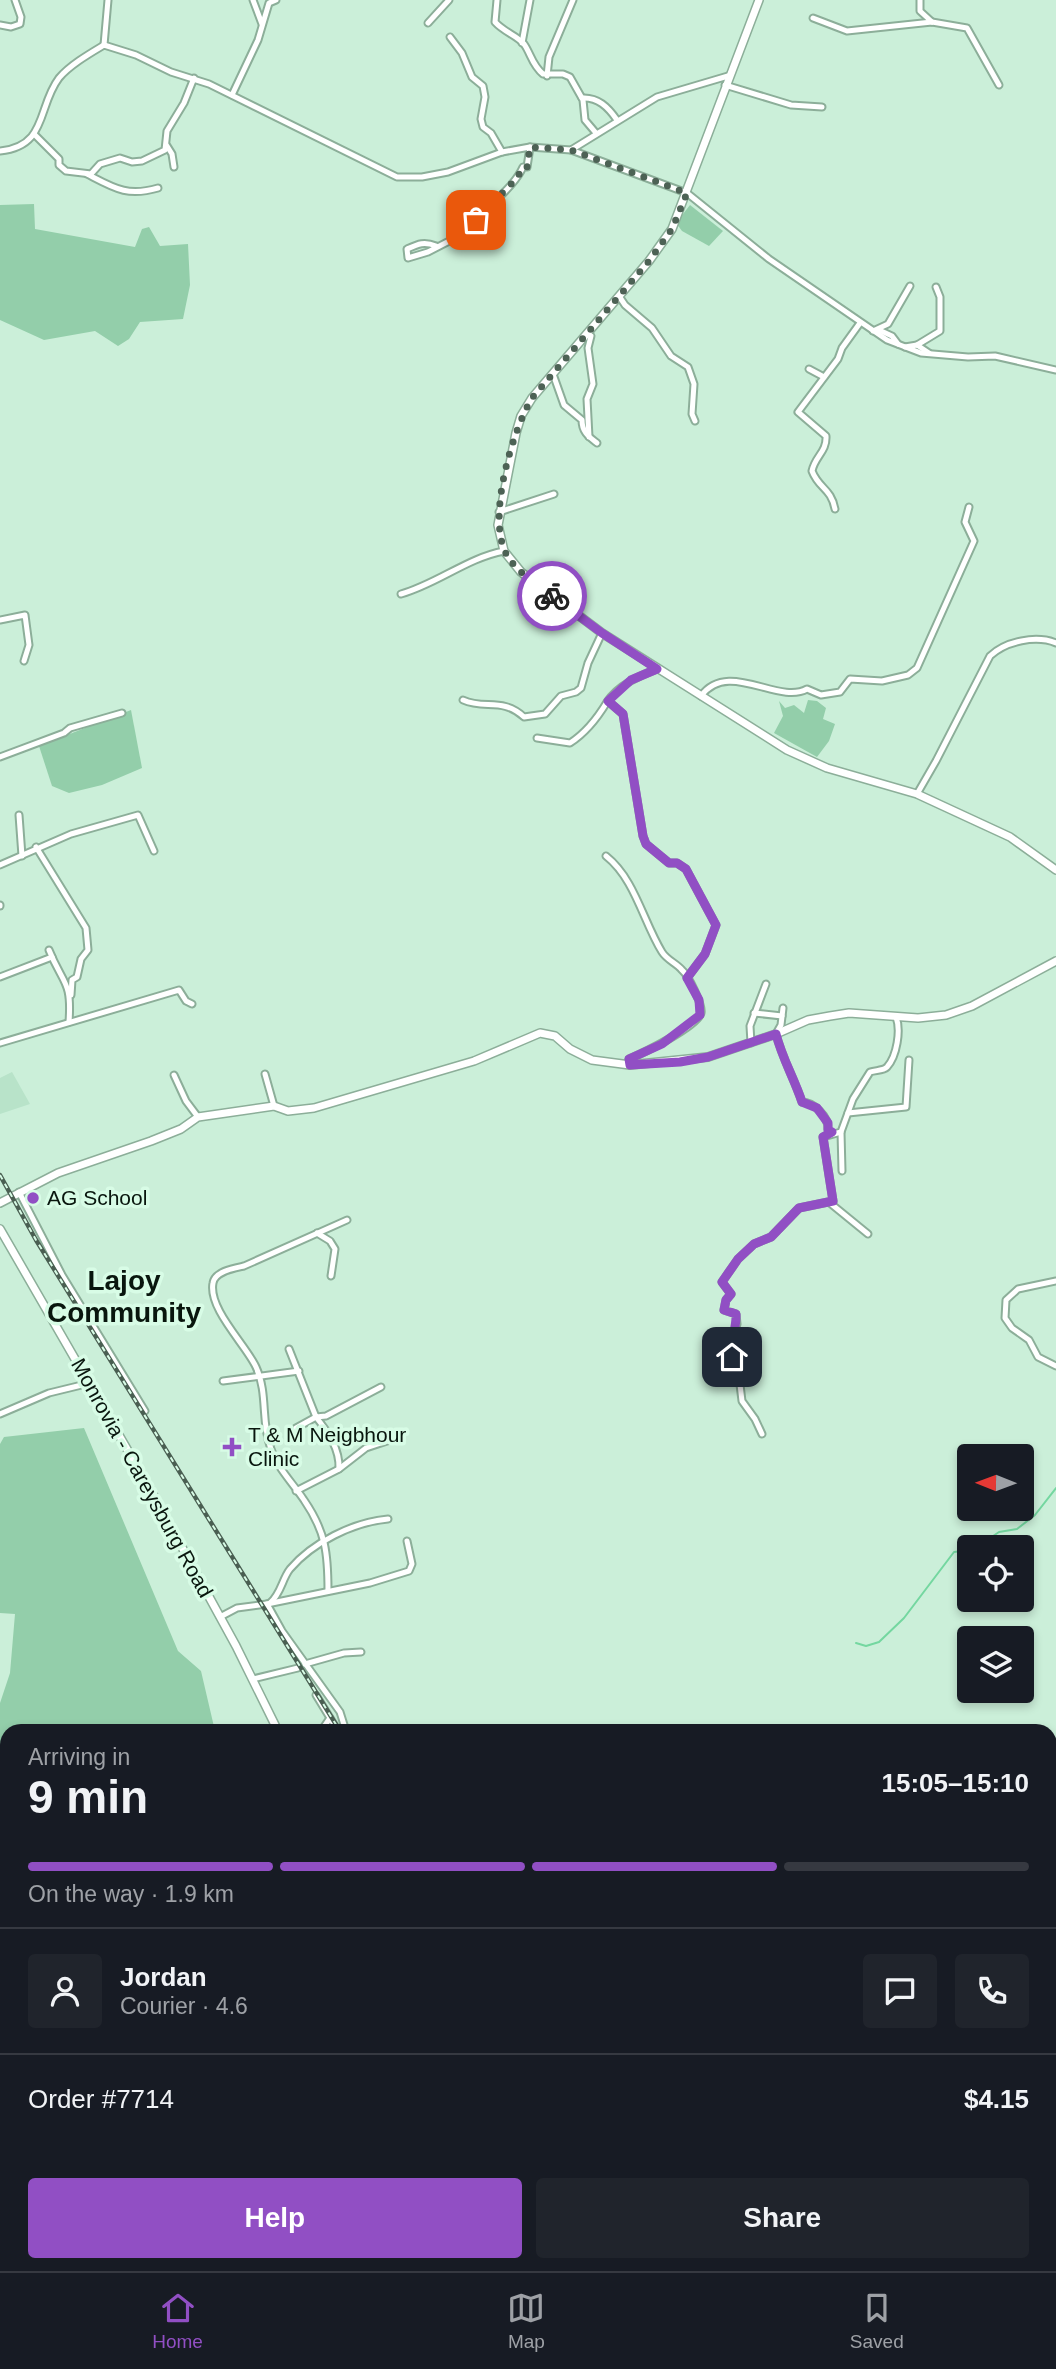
<!DOCTYPE html>
<html lang="en">
<head>
<meta charset="utf-8">
<style>
	:root { --surface:#171b24; --page:#20242c; --text:#f1f3f6; --muted:#9ea1a6; --line:#363941; --accent:#914fc4 }
	body { margin:0; font-family:Helvetica,sans-serif; background:var(--page); color:var(--text); height:100vh; display:flex; flex-direction:column; font-size:26px; white-space:nowrap }
	* { box-sizing:border-box; margin:0 }
	p { font-size:23px; color:var(--muted) }
	.icon { flex:none; width:38px; height:38px; fill:none; stroke:currentColor; stroke-width:2; stroke-linecap:round; stroke-linejoin:round }
	.map { position:relative; flex:1; overflow:hidden }
	.details { position:absolute; left:0px; top:1724px; width:1057px; height:548px; display:flex; flex-direction:column; background:var(--surface); border-radius:21px 21px 0 0; box-shadow:0 4px 10px #0003 }
	.details>* { flex:none }
	.needle { width:46px; rotate:271deg }
	.fabs { position:absolute; left:957px; top:1444px; display:grid; gap:14px }
	.fabs a { display:grid; place-items:center; width:77px; height:77px; border-radius:7px; background:var(--surface); box-shadow:0 4px 10px #0003; font-size:35px }
	.pin { position:absolute; display:grid; place-items:center; width:60px; height:60px; color:#fff; margin:-30px; border-radius:14px; box-shadow:0 4px 10px #0006 }
	.courier { position:absolute; display:grid; place-items:center; width:70px; height:70px; margin:-35px; border:5px solid #914fc4; border-radius:50%; background:#fff; color:#222; box-shadow:0 2px 9px #0007 }
	.head em { font-style:normal; font-weight:700 }
	.head div { display:flex; flex-direction:column-reverse }
	.head { display:flex; align-items:center; justify-content:space-between; height:119px; padding:0 28px }
	h1 { font-size:46px; font-weight:700; line-height:52px }
	.bar { display:grid; grid-template-columns:repeat(4,1fr); gap:10px 7px; align-content:center; height:84px; padding:0 28px }
	.bar i { height:9px; border-radius:5px; background:var(--line) }
	.bar .current { background:var(--accent) }
	.bar p { grid-column:span 4 }
	.line { display:flex; align-items:center; gap:18px; padding:0 28px; border-top:2px solid var(--line) }
	.line div { flex:1 }
	.round { display:grid; place-items:center; flex:none; width:74px; height:74px; border-radius:7px; background:var(--page) }
	.cta { display:flex; gap:14px; margin-top:auto; padding:14px 28px }
	.cta a { flex:1; height:80px; border-radius:7px; background:var(--accent); color:#fff; font-size:28px; font-weight:700; line-height:80px; text-align:center }
	.cta a+a { background:var(--page); color:var(--text) }
	.dock { display:flex; justify-content:space-around; align-items:center; height:98px; border-top:2px solid var(--line); background:var(--surface); font-size:19px; color:var(--muted) }
	.dock a { display:grid; justify-items:center; gap:4px }
	.dock .current { color:var(--accent) }
	.map>svg:first-child { display:block }
	.built { fill:#b8e3c9 }
	.green { fill:#93ceaa }
	.lines { fill:none; stroke-linecap:round; stroke-linejoin:round }
	.stream { stroke:#74d7a0; stroke-width:2 }
	.minor-casing { stroke:#8cae99; stroke-width:9 }
	.major-casing { stroke:#8cae99; stroke-width:10 }
	.minor { stroke:#fff; stroke-width:5 }
	.major { stroke:#fff; stroke-width:7 }
	.rail-casing { stroke:#4a5f52; stroke-width:4.5 }
	.rail { stroke:#d8fce6; stroke-width:2; stroke-dasharray:5; stroke-linecap:butt }
	.done { stroke:#4d6255; stroke-width:7; stroke-dasharray:0 12.6 }
	.route { stroke:#914fc4; stroke-width:9 }
	.poi-dot { fill:#914fc4; stroke:#d8fce6; stroke-width:2.5 }
	.labels { text-anchor:middle; stroke-width:7; stroke-linejoin:round; paint-order:stroke }
	.poi-label { font-size:21px; fill:#09160e; stroke:#d8fce6; text-anchor:start }
	.street-label { font-size:21px; fill:#09160e; stroke:#d8fce6 }
	.district-label { font-size:28px; font-weight:bold; fill:#09160e; stroke:#d8fce6 }
</style>
</head>
<body>
<div class="map">
<svg width="1056" height="2271" viewBox="0 0 1056 2271">
	<rect width="100%" height="100%" fill="#cbefd9"/>
	<polygon class="built" points="12,1072 30,1104 0,1114 0,1078"/>
	<g class="green">
		<polygon points="34,204 35,229 135,247 142,229 149,227 160,246 188,244 190,285 183,319 140,322 129,339 118,346 95,331 44,340 0,320 0,205"/>
		<polygon points="690,205 723,231 709,246 682,231 676,223"/>
		<polygon points="808,700 817,701 826,708 823,719 835,724 829,741 817,757 774,733 783,716 779,701 785,708 794,705 804,713"/>
		<polygon points="131,710 142,768 102,785 69,793 52,786 39,746"/>
		<polygon points="84,1428 178,1651 201,1671 215,1731 7,1731 7,1789 0,1757 0,1703 10,1673 15,1614 0,1613 0,1444 4,1437"/>
	</g>
	<g class="lines">
		<g class="stream">
			<polyline points="977,1547 999,1532 1017,1529 1035,1515 1056,1488"/>
			<polyline points="856,1643 866,1646 879,1642 904,1618 954,1552 970,1550"/>
		</g>
		<defs>
			<g id="minor">
				<polyline points="253,0 262,24"/>
				<path d="M 497,0 L 495,22 C 504,32 516,35 524,44 C 531,54 532,65 543,74 L 563,74 L 570,77 L 583,100 L 585,120 L 596,133"/>
				<polyline points="920,0 920,11 932,22"/>
				<polyline points="813,18 847,31 932,22 967,28 999,85"/>
				<polyline points="428,23 449,0"/>
				<polyline points="0,25 11,27 20,24 21,17 15,0"/>
				<polyline points="450,37 462,53 472,77 483,86 485,97 481,119 483,127 491,133 502,152"/>
				<polyline points="522,43 530,0"/>
				<polyline points="104,45 108,0"/>
				<polyline points="547,76 549,57 573,0"/>
				<polyline points="725,85 791,105 822,107"/>
				<polyline points="232,95 258,40 269,3 276,0"/>
				<path d="M 582,98 C 598,97 608,107 617,120"/>
				<polyline points="35,135 59,159 59,165 66,171 91,174 100,164 120,158 132,162 142,161 165,150 167,131 184,103 194,78"/>
				<polyline points="167,146 172,154 174,167"/>
				<polyline points="571,150 687,193 769,259 887,340 921,353 968,357 995,356 1056,370"/>
				<path d="M 0,151 C 48,146 37,107 59,78 C 70,65 89,54 104,45 L 136,55 L 171,72 L 209,84 L 397,177 L 422,177 L 448,172 L 502,152 L 530,147 L 571,150 L 657,97 L 728,76"/>
				<path d="M 87,174 C 114,188 127,197 158,188"/>
				<path d="M 436,246 C 424,241 418,244 407,249 L 408,258 L 428,252 L 457,237 L 460,240 C 468,235 471,225 478,218 C 492,202 514,187 523,167 L 527,167 L 530,147"/>
				<polyline points="619,296 625,305 652,328 671,356 688,367 694,384 692,414 695,421"/>
				<polyline points="879,330 892,336 898,344"/>
				<polyline points="873,331 888,324 910,286"/>
				<polyline points="917,345 940,331 940,297 936,287"/>
				<polyline points="905,347 917,345 929,353"/>
				<polyline points="809,369 824,377"/>
				<path d="M 553,374 L 564,405 L 582,420 C 582,432 588,436 597,443"/>
				<polyline points="589,437 587,399 593,384 588,348 591,336"/>
				<path d="M 835,509 C 831,488 819,489 812,471 C 815,456 827,452 826,436 L 798,412 L 838,359 L 842,348 L 860,323"/>
				<polyline points="499,512 554,494"/>
				<path d="M 401,594 C 437,584 467,558 504,551"/>
				<polyline points="0,620 25,615 29,645 24,661"/>
				<path d="M 701,696 C 728,659 778,705 807,689 L 821,695 L 840,692 L 850,679 L 882,681 L 908,675 L 917,668 L 974,541 L 965,522 L 969,507"/>
				<path d="M 463,700 C 485,710 502,697 524,717 L 545,714 L 561,696 L 576,692 L 581,688 L 588,663 L 602,633"/>
				<polyline points="608,701 623,714 643,836 646,844 669,863 677,863 686,869 716,925 705,954 687,978"/>
				<path d="M 537,738 L 570,743 C 584,734 598,717 607,702 C 618,685 639,676 657,669"/>
				<polyline points="0,757 64,733 70,728 122,713"/>
				<path d="M 917,794 L 936,761 L 990,656 C 1006,641 1036,635 1056,643"/>
				<polyline points="19,815 22,856"/>
				<polyline points="36,847 86,928 88,950 81,959 77,977 72,980 71,995"/>
				<path d="M 606,856 C 635,879 643,921 662,952 C 667,960 676,963 682,970 C 688,975 703,1005 701,1013 C 697,1027 643,1053 629,1059 L 630,1065"/>
				<polyline points="0,865 71,834 138,815 154,851"/>
				<polyline points="0,906 0,905"/>
				<path d="M 49,950 C 63,985 72,980 69,1022"/>
				<polyline points="0,977 52,957"/>
				<polyline points="754,1013 782,1016"/>
				<polyline points="777,1032 781,1025 783,1008"/>
				<path d="M 776,1034 C 782,1058 794,1078 802,1102 C 813,1102 829,1116 828,1130 L 832,1133"/>
				<polyline points="0,1043 179,990 186,1001 192,1004"/>
				<polyline points="751,1043 750,1026 766,984"/>
				<polyline points="265,1074 274,1106"/>
				<polyline points="174,1075 186,1101 198,1117"/>
				<polyline points="848,1113 906,1107 909,1060"/>
				<polyline points="841,1132 842,1171"/>
				<polyline points="19,1192 62,1275 145,1411"/>
				<polyline points="830,1203 868,1234"/>
				<polyline points="317,1233 330,1241 335,1249 331,1276"/>
				<polyline points="1056,1281 1018,1289 1006,1300 1005,1318 1012,1328 1029,1340 1038,1357 1056,1366"/>
				<polyline points="289,1349 316,1417 326,1416 381,1387"/>
				<polyline points="223,1381 299,1371"/>
				<polyline points="0,1414 49,1393 90,1383"/>
				<path d="M 296,1428 L 316,1417 C 328,1432 340,1449 339,1469"/>
				<path d="M 762,1434 L 755,1419 L 742,1401 L 738,1368 L 732,1357 L 730,1348 L 737,1324 L 736,1314 L 724,1310 L 726,1300 L 731,1294 L 722,1282 L 738,1259 L 754,1244 L 771,1237 L 799,1208 L 833,1201 L 823,1137 L 841,1132 L 853,1099 L 870,1072 C 876,1070 883,1071 887,1067 C 897,1056 901,1030 896,1017"/>
				<polyline points="296,1491 339,1469 366,1448 393,1439"/>
				<path d="M 328,1591 C 328,1554 326,1532 304,1500 C 293,1483 276,1467 270,1446 C 261,1421 268,1393 256,1367 C 246,1345 208,1309 213,1283 C 215,1271 235,1268 244,1266 L 347,1220"/>
				<path d="M 270,1603 C 281,1594 282,1579 290,1569 C 312,1543 353,1522 388,1519"/>
				<polyline points="267,1604 370,1583 409,1571 412,1564 407,1541"/>
				<polyline points="220,1617 237,1608 267,1604 282,1631 340,1712 346,1731"/>
				<polyline points="305,1664 344,1653 361,1652"/>
				<polyline points="253,1679 298,1668"/>
				<polyline points="316,1695 338,1731"/>
				<polyline points="321,1731 330,1718"/>
				<polyline points="1054,1901 1056,1916"/>
				<polyline points="0,1919 7,1922"/>
				<polyline points="1050,2140 1056,2142"/>
				<polyline points="594,2264 595,2271"/>
				<polyline points="667,2264 671,2271"/>
				<polyline points="676,2264 681,2271"/>
				<polyline points="782,2264 784,2271"/>
				<polyline points="801,2264 803,2271"/>
				<polyline points="966,2264 968,2271"/>
				<polyline points="1037,2264 1039,2271"/>
				<polyline points="0,2268 13,2264"/>
				<polyline points="459,2271 475,2264"/>
				<polyline points="876,2271 881,2264"/>
				<polyline points="1045,2271 1056,2267"/>
			</g>
			<g id="major">
				<polyline points="759,0 672,229 649,261 532,398 521,416 516,433 498,525 504,551 521,572 602,633 787,750 827,768 917,794 1010,837 1056,870"/>
				<polyline points="0,1203 58,1173 151,1141 181,1129 198,1117 274,1106 288,1111 314,1108 474,1061 540,1033 555,1036 570,1049 592,1060 630,1065 708,1057 776,1034 808,1020 830,1016 849,1013 918,1018 946,1015 972,1006 1056,961"/>
				<polyline points="0,1229 150,1489 236,1646 278,1731"/>
				<polyline points="543,2264 546,2271"/>
			</g>
		</defs>
		<use href="#minor" class="minor-casing"/>
		<use href="#major" class="major-casing"/>
		<use href="#minor" class="minor"/>
		<use href="#major" class="major"/>
		<defs>
			<g id="rail">
				<polyline points="0,1175 36,1240 340,1731"/>
				<polyline points="668,2264 672,2271"/>
			</g>
		</defs>
		<use href="#rail" class="rail-casing"/>
		<use href="#rail" class="rail"/>
	</g>
	<g class="lines">
		<path class="done" d="M 476,220 L 517,178 L 523,167 L 527,167 L 530,147 L 571,150 L 687,193 L 672,229 L 649,261 L 532,398 C 512,431 485,522 508,557 C 519,574 537,584 552,596"/>
		<path class="route" d="M 552,596 L 602,633 L 657,669 L 631,680 L 608,701 L 623,714 L 643,836 L 646,844 L 669,863 L 677,863 L 686,869 L 716,925 L 705,954 L 687,978 L 699,1000 L 700,1015 L 662,1044 L 629,1059 L 630,1065 L 680,1062 L 708,1057 L 776,1034 C 782,1058 794,1078 802,1102 L 817,1108 L 828,1123 L 828,1130 L 832,1132 L 823,1137 L 833,1201 L 799,1208 L 771,1237 L 754,1244 L 738,1259 L 722,1282 L 731,1294 L 726,1300 L 724,1310 L 736,1314 C 737,1329 729,1342 732,1357"/>
	</g>
	<g class="poi-dot">
		<circle cx="33" cy="1198" r="7"/>
		<path d="M228.5 1436.5h7v7h7v7h-7v7h-7v-7h-7v-7h7z"/>
	</g>
	<g class="labels">
		<g class="poi-label">
			<text x="47" y="1205">AG School</text>
			<text x="248" y="1442">T &amp; M Neigbhour<tspan x="248" dy="24">Clinic</tspan></text>
		</g>
		<g class="street-label">
			<text transform="translate(142 1478) rotate(61)" y="7">Monrovia - Careysburg Road</text>
		</g>
		<g class="district-label">
			<text x="124" y="1290">Lajoy<tspan x="124" dy="32">Community</tspan></text>
		</g>
	</g>
</svg>
<div class="fabs">
<a><svg class="needle" viewBox="-14 -14 28 28"><path d="M0-13l5 13h-10z" fill="#e53935"/><path d="M0 13l5-13h-10z" fill="#9ea1a6"/></svg></a>
<a><svg class="icon" aria-label="locate" viewBox="0 0 24 24"><circle cx="12" cy="12" r="6"/><path d="M12 2v4M12 18v4M2 12h4M18 12h4"/></svg></a>
<a><svg class="icon" aria-label="layers" viewBox="0 0 24 24"><path d="M12 4l9 5-9 5-9-5zM3 14l9 5 9-5"/></svg></a>
</div>
<div class="pin" style="left:476px;top:220px;background:#ea580c"><svg class="icon" aria-label="bag" viewBox="0 0 24 24"><path d="M5 8h14l-1 12H6zM9 8a3 3 0 0 1 6 0"/></svg></div>
<div class="pin" style="left:732px;top:1357px;background:#1f2937"><svg class="icon" aria-label="home" viewBox="0 0 24 24"><path d="M3 11l9-7 9 7M6 9v11h12V9"/></svg></div>
<div class="courier" style="left:552px;top:596px"><svg class="icon" aria-label="bike" viewBox="0 0 24 24"><circle cx="6" cy="16" r="4"/><circle cx="18" cy="16" r="4"/><path d="M6 16l4-8h5l3 8M10 8l3 8H6M13 5h3"/></svg></div>
<section class="details">
<div class="head"><div><h1>9 min</h1><p>Arriving in</p></div><em>15:05–15:10</em></div>
<div class="bar"><i class="current"></i><i class="current"></i><i class="current"></i><i></i><p>On the way · 1.9 km</p></div>
<div class="line" style="height:126px"><a class="round"><svg class="icon" aria-label="person" viewBox="0 0 24 24"><circle cx="12" cy="8" r="4"/><path d="M4 21q1-7 8-7t8 7"/></svg></a><div><b>Jordan</b><p>Courier · 4.6</p></div><a class="round"><svg class="icon" aria-label="chat" viewBox="0 0 24 24"><path d="M4 5h16v11H9l-5 4z"/></svg></a><a class="round"><svg class="icon" aria-label="phone" viewBox="0 0 24 24"><path d="M5 4h4l2 5-3 2q2 4 5 5l2-3 5 2v4C11 20 4 13 5 4z"/></svg></a></div>
<div class="line" style="height:91px"><div>Order #7714</div><b>$4.15</b></div>
<div class="cta"><a>Help</a><a>Share</a></div>
</section>
</div>
<nav class="dock">
<a class="current"><svg class="icon" aria-label="home" viewBox="0 0 24 24"><path d="M3 11l9-7 9 7M6 9v11h12V9"/></svg>Home</a>
<a><svg class="icon" aria-label="map" viewBox="0 0 24 24"><path d="M3 6l6-2 6 2 6-2v14l-6 2-6-2-6 2zM9 4v14M15 6v14"/></svg>Map</a>
<a><svg class="icon" aria-label="saved" viewBox="0 0 24 24"><path d="M7 4h10v16l-5-4-5 4z"/></svg>Saved</a>
</nav>
</body>
</html>
